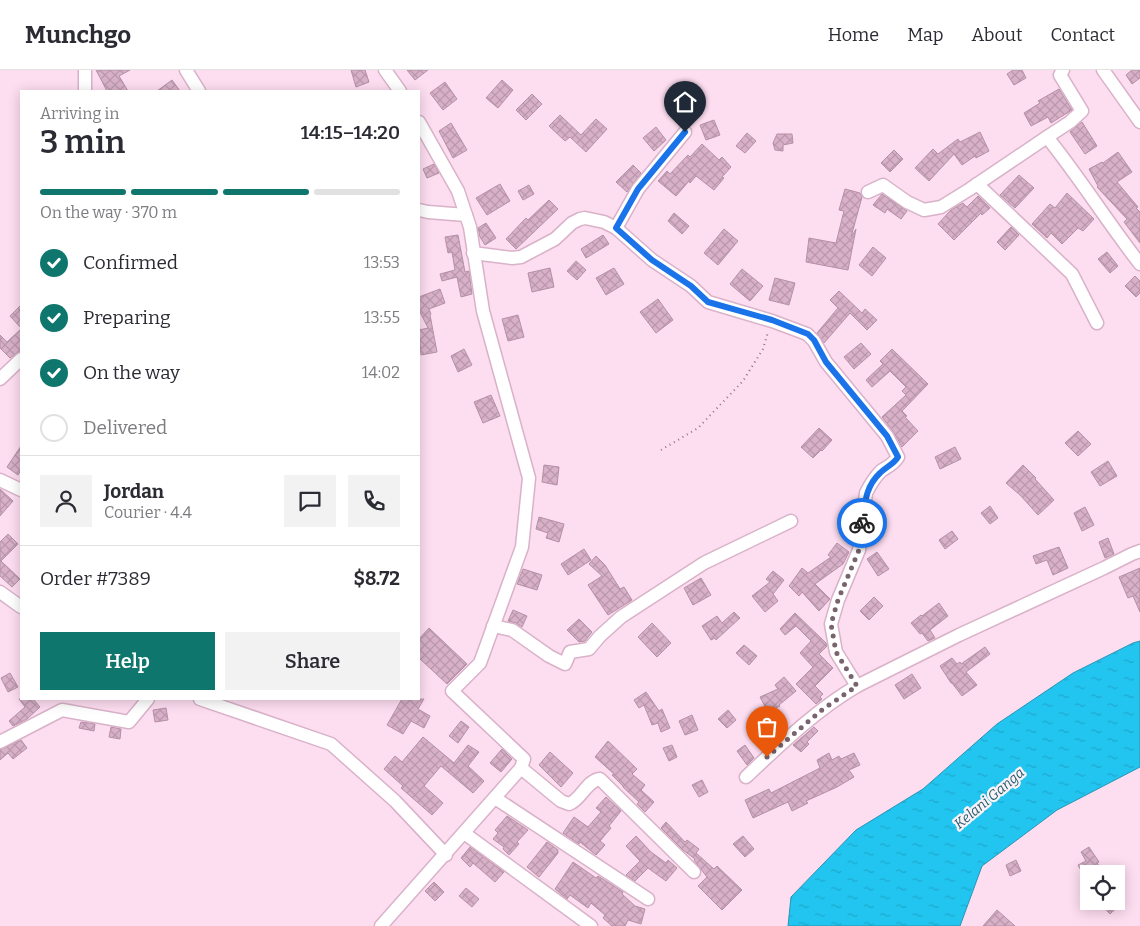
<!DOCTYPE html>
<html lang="en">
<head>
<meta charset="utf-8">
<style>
	:root { --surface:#fff; --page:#f2f2f3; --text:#2b2b33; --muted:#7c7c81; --line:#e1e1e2; --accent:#0f766e }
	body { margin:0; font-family:Bitter,serif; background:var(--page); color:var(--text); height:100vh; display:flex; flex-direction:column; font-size:19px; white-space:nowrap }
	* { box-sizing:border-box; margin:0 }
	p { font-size:16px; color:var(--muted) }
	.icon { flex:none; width:28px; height:28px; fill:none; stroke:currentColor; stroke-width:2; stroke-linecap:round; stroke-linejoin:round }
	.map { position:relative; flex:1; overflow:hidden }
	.sheet { position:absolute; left:20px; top:20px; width:400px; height:610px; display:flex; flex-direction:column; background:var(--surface); border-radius:0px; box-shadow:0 2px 12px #0003 }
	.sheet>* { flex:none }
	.fabs { position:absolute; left:1080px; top:795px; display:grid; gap:10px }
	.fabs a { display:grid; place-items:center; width:45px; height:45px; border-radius:0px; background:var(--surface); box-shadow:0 2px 12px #0003; font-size:25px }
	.pin { position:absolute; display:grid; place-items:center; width:42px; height:42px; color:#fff; margin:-51px -21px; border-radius:50% 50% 50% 0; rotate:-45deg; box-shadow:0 0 5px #0007 }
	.pin .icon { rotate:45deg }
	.courier { position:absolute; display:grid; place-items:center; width:50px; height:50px; margin:-25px; border:4px solid #1a73e8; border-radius:50%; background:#fff; color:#222; box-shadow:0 1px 6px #0007 }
	.summary em { font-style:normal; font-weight:600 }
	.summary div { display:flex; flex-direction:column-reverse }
	.summary { display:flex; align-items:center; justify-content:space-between; height:85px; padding:0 20px }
	h1 { font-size:32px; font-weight:600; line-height:38px }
	.bar { display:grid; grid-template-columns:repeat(4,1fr); gap:8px 5px; align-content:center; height:60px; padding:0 20px }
	.bar i { height:6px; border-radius:4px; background:var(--line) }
	.bar .selected { background:var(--accent) }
	.bar p { grid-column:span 4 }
	.line { display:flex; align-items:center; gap:12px; padding:0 20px; border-top:1px solid var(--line) }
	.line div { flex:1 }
	.round { display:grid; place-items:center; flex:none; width:52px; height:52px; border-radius:0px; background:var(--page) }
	ol { padding:0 20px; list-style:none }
	li { display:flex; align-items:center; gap:15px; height:55px }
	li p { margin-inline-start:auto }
	li .icon { padding:5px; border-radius:50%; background:var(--accent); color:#fff; stroke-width:4 }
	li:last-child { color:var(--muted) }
	li i { width:28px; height:28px; border:2px solid var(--line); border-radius:50% }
	.action { display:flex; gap:10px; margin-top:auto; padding:10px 20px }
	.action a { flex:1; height:58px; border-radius:0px; background:var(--accent); color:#fff; font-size:20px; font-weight:600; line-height:58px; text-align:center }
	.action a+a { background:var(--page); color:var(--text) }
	header { display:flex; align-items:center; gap:30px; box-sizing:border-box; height:70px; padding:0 25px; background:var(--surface); border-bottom:1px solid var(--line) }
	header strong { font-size:24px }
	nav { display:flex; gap:28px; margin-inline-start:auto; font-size:18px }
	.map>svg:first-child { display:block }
	.water { fill:url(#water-ripples); stroke:#2694b5 }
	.building { fill:url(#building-cross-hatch); stroke:#b590a6 }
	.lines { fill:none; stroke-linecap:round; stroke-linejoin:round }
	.minor-casing { stroke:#d9b2c9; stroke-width:15 }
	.path { stroke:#8d7683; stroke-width:2; stroke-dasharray:1 4; stroke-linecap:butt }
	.minor { stroke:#fff; stroke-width:12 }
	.done { stroke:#78636f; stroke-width:5; stroke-dasharray:0 9 }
	.route { stroke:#1a73e8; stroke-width:6 }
	.labels { text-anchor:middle; stroke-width:4.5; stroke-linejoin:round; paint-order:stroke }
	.water-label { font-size:14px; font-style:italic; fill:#225c6e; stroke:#faf2f7 }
</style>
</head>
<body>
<header>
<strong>Munchgo</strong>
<nav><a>Home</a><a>Map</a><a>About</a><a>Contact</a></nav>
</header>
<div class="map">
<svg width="1140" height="856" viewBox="0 0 1140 856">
	<defs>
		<pattern id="water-ripples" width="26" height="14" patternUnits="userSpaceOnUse" patternTransform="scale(1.25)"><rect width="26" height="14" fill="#21c5f0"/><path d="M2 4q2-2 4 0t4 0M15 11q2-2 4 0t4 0" fill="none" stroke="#1ea9ce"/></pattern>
		<pattern id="building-cross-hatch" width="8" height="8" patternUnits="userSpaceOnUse" patternTransform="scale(1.25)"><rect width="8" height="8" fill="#d8b1c8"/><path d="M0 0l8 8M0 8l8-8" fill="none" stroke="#ba98ac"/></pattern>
	</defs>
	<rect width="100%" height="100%" fill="#fdddf0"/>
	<polygon class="water" points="1140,571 1140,697 1057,740 982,796 960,856 788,856 791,827 856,760 923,719 997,654 1073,603 1133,573"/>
	<g class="building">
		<polygon points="96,0 130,0 119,6 128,21 107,21"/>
		<polygon points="351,0 365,0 369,12 356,17"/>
		<polygon points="407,0 428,0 415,10"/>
		<polygon points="1013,0 1022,0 1026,8 1014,15 1007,4"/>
		<polygon points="1132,0 1140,0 1140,8 1132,14 1126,5"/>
		<polygon points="172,10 180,21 157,21"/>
		<polygon points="502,10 513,20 498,38 486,28"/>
		<polygon points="445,12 457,29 443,40 430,23"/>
		<polygon points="1059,19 1072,40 1051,53 1048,47 1031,56 1024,43 1040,33 1038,31"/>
		<polygon points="532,24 542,34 526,50 516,40"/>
		<polygon points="560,45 581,65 596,49 607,59 586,82 570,67 565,71 549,56"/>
		<polygon points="714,50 720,65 706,70 700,55"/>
		<polygon points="1082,52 1097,76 1085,84 1070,62"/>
		<polygon points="451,53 467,80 453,88 439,61"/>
		<polygon points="656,57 666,70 654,81 643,68"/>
		<polygon points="980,62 989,81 976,88 975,86 962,95 954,84 929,111 915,98 933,79 938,84 958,69 960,72"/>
		<polygon points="747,63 756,71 745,83 736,76"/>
		<polygon points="777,64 792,64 793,73 783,75 783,81 775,80 773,73"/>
		<polygon points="702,74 719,90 722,87 731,97 722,107 724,108 714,120 696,106 690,113 689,111 676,126 658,111 667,101 670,104 688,85 690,87"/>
		<polygon points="894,80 903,89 890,102 881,93"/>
		<polygon points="1118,82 1132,102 1117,112 1138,137 1136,138 1140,142 1140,173 1124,152 1127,149 1097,117 1098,116 1089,99 1102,92 1103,93"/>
		<polygon points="434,94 439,103 427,108 423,99"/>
		<polygon points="633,95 641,103 627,122 616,112"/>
		<polygon points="1019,105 1034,118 1015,138 1000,125"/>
		<polygon points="500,114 510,131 487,145 476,128"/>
		<polygon points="529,115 534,124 523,130 518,121"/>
		<polygon points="845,119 860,123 862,127 851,167 856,159 848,200 806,192 809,168 836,173 844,141 839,140"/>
		<polygon points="1067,123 1094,149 1083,161 1078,158 1062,174 1051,163 1047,168 1032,154 1050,134 1055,138"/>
		<polygon points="882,124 907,141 901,149 887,139 885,143 873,135"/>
		<polygon points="978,126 990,138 982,145 981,143 954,170 938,154 951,140 963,133 967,137"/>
		<polygon points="549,130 558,139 516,179 506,169 526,148 528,150"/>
		<polygon points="674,143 689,156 682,164 668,151"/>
		<polygon points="486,153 496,168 485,175 480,167 478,158"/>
		<polygon points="1011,157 1019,165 1005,180 997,172"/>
		<polygon points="724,159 738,171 718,195 704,183"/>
		<polygon points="458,165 465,202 469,201 472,224 461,227 457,207 442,211 440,204 455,200 452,182 448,183 445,167"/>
		<polygon points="603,165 609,174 586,188 581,179"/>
		<polygon points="873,177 886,188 872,206 859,195"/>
		<polygon points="1107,182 1118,196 1110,203 1098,189"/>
		<polygon points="576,191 586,200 577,210 567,201"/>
		<polygon points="550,198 554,217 532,222 528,203"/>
		<polygon points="614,198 624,214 606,225 596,208"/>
		<polygon points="742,199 763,216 750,231 730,214"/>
		<polygon points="1135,206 1140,211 1140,223 1136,227 1125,216"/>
		<polygon points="775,208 795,213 789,235 769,230"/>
		<polygon points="440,219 445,233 429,239 431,244 430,245 437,282 421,285 419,260 428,258 419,240 419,227"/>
		<polygon points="839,221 862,243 865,239 877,250 867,260 850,243 824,273 817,263 838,238 830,230"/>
		<polygon points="658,229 673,250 656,263 640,242"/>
		<polygon points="21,235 21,258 10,246"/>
		<polygon points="518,245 524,267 508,271 502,249"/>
		<polygon points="21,259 21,280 10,288 0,278 0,265 7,272"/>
		<polygon points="861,273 871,284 854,299 844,287"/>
		<polygon points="464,279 472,295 458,302 451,286"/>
		<polygon points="892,279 928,314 902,341 907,346 905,347 918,361 902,377 893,361 882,347 906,325 902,321 906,317 890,301 872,317 866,310 883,294 880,291"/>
		<polygon points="491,325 500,346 483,353 474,332"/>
		<polygon points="819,358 832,370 822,381 821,380 813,388 801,377"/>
		<polygon points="1078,361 1091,374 1078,386 1065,373"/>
		<polygon points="21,376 21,400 18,405 7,397"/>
		<polygon points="955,377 961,389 940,399 935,387"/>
		<polygon points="1108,391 1117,406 1100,416 1091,402"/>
		<polygon points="544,395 559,397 557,415 542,412"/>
		<polygon points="1023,395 1036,408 1035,409 1054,430 1038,445 1020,425 1006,413"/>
		<polygon points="0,419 13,431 0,446"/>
		<polygon points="990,436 998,448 990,454 981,443"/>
		<polygon points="1085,437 1094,455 1082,461 1074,443"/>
		<polygon points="539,447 564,454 559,472 546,468 548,463 536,459"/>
		<polygon points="952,461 958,469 945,479 939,470"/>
		<polygon points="8,464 18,474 1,491 20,509 12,517 0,506 0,472"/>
		<polygon points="1108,468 1114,484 1105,488 1099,472"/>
		<polygon points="837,473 849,482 843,494 815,514 830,529 819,541 802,522 799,526 789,516 802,498 808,503 831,487 828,485"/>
		<polygon points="1059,477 1068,498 1053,505 1047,490 1036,494 1033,486"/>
		<polygon points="584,479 591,490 568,505 561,494"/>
		<polygon points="877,482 889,499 878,506 867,489"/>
		<polygon points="596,486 605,495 620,519 624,517 632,530 608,545 588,515 602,506 589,494"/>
		<polygon points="1140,498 1140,542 1133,526 1128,528 1119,507"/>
		<polygon points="523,499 542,505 537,520 517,514"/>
		<polygon points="773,501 784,510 773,524 778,531 765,542 752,526 770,512 766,509"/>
		<polygon points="701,508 711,525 693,535 684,518"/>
		<polygon points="874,527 883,536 869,550 860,541"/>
		<polygon points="939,533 948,546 930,560 935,568 928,571 922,563 920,564 911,553 921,545 922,546"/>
		<polygon points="513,540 527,546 522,557 516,553 508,551"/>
		<polygon points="734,542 740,548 716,570 715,568 711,570 702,556 717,546 722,553"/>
		<polygon points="795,543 826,573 827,576 819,584 833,598 815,616 823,624 820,627 822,629 816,634 796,614 813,597 800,583 811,571 796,556 785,565 780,559"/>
		<polygon points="579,549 592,562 585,571 579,572 567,560"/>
		<polygon points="652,553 671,573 657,587 638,567"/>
		<polygon points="429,558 467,594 447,614 419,588 419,569"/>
		<polygon points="744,575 757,586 749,595 736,583"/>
		<polygon points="985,577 990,584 966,602 977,615 962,626 952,613 951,613 940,596 952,588 957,594 960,592 961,594"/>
		<polygon points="10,603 18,617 8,622 1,608"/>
		<polygon points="912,604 921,618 904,629 895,615"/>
		<polygon points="784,607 796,621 779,635 780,636 768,642 760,627 778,619 775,615"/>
		<polygon points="646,622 659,641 662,639 670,658 661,662 658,653 652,655 644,635 639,638 634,630"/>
		<polygon points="19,629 33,629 40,637 27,649 13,656 9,651 25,637"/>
		<polygon points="402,629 424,629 418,639 430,646 424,658 411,651 403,664 387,655"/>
		<polygon points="166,638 168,650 155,652 153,640"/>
		<polygon points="728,640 736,650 727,658 718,649"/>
		<polygon points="692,645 698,660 685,665 679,651"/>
		<polygon points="461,651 469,657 458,673 449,666"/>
		<polygon points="81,652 95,654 94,661 79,658"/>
		<polygon points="111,657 121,659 120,669 109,667"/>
		<polygon points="814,657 818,661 807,672 809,674 801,682 793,675"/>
		<polygon points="423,667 454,693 468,675 479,682 468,696 484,711 473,723 441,696 424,716 443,733 432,745 401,718 403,716 384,699 395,686 402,692"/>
		<polygon points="21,670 27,678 13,689 8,683 0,690 0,680"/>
		<polygon points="608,671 637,699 632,704 645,715 641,720 654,732 645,742 637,734 639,732 623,717 623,716 612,705 614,704 595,687"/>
		<polygon points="672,675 677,687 669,691 663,678"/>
		<polygon points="745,675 754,688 747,695 737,681"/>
		<polygon points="502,679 512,689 501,702 490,693"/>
		<polygon points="550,682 573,703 561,717 539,695"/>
		<polygon points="829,683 832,690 839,686 841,689 854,683 860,695 849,700 854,707 837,717 806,731 808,733 792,741 788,732 753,748 745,730 769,719 771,723 820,698 817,690"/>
		<polygon points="702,710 708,722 699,727 692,715"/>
		<polygon points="606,727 621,741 609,756 611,758 600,771 605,775 596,785 580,772 579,774 563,763 574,747 588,757 601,742 596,738"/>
		<polygon points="507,746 528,760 517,772 519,774 509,785 503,779 504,777 493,769 498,763 495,760"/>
		<polygon points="666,752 685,772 687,770 699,779 696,783 714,799 717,796 742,820 722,840 698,816 707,807 694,790 695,789 683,780 661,758"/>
		<polygon points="636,766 651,782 666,793 668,790 677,798 666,811 648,798 635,811 626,805 640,791 626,776"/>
		<polygon points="743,766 754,779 745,787 733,774"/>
		<polygon points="547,772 558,780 558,783 539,807 527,797"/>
		<polygon points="470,777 504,802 495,812 473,793 470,797 461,788"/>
		<polygon points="1089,777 1099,792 1097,793 1105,804 1093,804 1090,800 1083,804 1078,795 1086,791 1081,782"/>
		<polygon points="1016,790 1021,801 1010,806 1006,795"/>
		<polygon points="573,792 596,808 598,806 623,822 622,824 635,836 645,839 641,854 628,850 625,856 612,856 603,848 605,845 591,833 588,838 570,825 567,829 555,819"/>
		<polygon points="434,812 444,822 435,831 425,821"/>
		<polygon points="466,818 479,829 472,837 459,826"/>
		<polygon points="1098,831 1124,831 1110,844"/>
		<polygon points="997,840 1015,856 983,856"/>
	</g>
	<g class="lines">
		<defs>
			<g id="minor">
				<polyline points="85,0 85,21"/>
				<polyline points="186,0 199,21"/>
				<polyline points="385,0 400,21"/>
				<polyline points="1103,0 1140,52"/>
				<polyline points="419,52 458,121 470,157 483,241 529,408 522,477 480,593 452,621 524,689 521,698"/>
				<polyline points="1047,67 1070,52 1082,41 1060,5 1063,0"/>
				<polyline points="977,114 1072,204 1097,253"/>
				<path d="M 868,122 L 883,115 L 907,132 L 924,140 L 941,137 L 970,119 L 1047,67 C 1080,108 1108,153 1140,194"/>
				<polyline points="419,140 428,142 466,145"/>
				<polyline points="616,158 638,119 685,62"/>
				<path d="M 473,183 L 512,188 L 521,187 L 555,169 L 572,153 L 580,149 L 585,148 L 604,152 L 616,158 L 652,190 L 691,216 L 708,232 L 772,251 L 807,264 L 814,271 L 826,292 L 887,366 L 898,387 C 894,394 887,397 881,401 C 875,407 870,415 866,423 L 859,480 L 838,530 L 831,554 L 836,582 L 857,616"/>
				<polyline points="0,309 21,289"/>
				<polyline points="0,410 21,420"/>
				<polyline points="0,522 21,537"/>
				<polyline points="493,556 512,560 549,586 565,594 570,582 589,579 600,566 621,547 704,493 791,451"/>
				<polyline points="200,629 331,674 395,731 446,785"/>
				<polyline points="0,672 62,640 129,652 148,629"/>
				<path d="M 746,707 C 781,674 816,640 857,616 L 959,565 L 1104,498 L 1132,484 L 1140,481"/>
				<polyline points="495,728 648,829"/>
				<polyline points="464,763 591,856"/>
				<path d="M 381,856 L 521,698 L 561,731 L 569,734 C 581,730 587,710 600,709 L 694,802"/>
			</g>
		</defs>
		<use href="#minor" class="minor-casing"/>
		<polyline class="path" points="661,380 698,358 743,311 763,279 768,262"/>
		<use href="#minor" class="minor"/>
	</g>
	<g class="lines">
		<polyline class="done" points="767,687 823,639 857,616 836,582 831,554 838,530 859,480 862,453"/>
		<path class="route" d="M 685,62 L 638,119 L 616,158 L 652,190 L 691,216 L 708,232 L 772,250 L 808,264 L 814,270 L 826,292 L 887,366 L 898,387 C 894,394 886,397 880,403 C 865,417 865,434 862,453"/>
	</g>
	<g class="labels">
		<g class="water-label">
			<text transform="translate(989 728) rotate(-40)" y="5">Kelani Ganga</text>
		</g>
	</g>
</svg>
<div class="fabs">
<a><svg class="icon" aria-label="locate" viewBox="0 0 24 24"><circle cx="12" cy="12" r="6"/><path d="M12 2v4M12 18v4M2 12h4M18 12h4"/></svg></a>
</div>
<div class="pin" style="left:767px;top:687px;background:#ea580c"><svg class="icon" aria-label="bag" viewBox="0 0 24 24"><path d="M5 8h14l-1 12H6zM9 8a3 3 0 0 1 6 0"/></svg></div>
<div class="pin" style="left:685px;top:62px;background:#1f2937"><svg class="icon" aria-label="home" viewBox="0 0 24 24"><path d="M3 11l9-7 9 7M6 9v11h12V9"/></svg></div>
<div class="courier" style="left:862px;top:453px"><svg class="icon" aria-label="bike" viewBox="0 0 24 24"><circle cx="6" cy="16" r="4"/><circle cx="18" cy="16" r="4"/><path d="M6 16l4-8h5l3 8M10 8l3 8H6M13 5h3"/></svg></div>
<section class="sheet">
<div class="summary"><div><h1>3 min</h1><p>Arriving in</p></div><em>14:15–14:20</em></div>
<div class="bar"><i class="selected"></i><i class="selected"></i><i class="selected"></i><i></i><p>On the way · 370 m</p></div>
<ol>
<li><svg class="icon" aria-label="check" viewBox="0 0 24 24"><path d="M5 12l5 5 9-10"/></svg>Confirmed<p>13:53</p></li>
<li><svg class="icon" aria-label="check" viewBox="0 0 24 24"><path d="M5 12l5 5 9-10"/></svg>Preparing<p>13:55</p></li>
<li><svg class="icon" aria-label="check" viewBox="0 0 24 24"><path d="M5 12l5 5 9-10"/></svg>On the way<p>14:02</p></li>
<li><i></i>Delivered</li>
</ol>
<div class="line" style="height:90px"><a class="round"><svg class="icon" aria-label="person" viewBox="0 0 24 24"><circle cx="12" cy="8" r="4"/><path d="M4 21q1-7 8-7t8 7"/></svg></a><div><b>Jordan</b><p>Courier · 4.4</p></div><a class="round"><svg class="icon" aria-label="chat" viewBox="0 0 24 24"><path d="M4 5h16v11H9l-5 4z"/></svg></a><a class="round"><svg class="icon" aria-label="phone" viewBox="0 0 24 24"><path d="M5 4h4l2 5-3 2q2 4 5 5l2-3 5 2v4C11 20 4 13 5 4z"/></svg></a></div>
<div class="line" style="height:65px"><div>Order #7389</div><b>$8.72</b></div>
<div class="action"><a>Help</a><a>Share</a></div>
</section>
</div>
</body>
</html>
